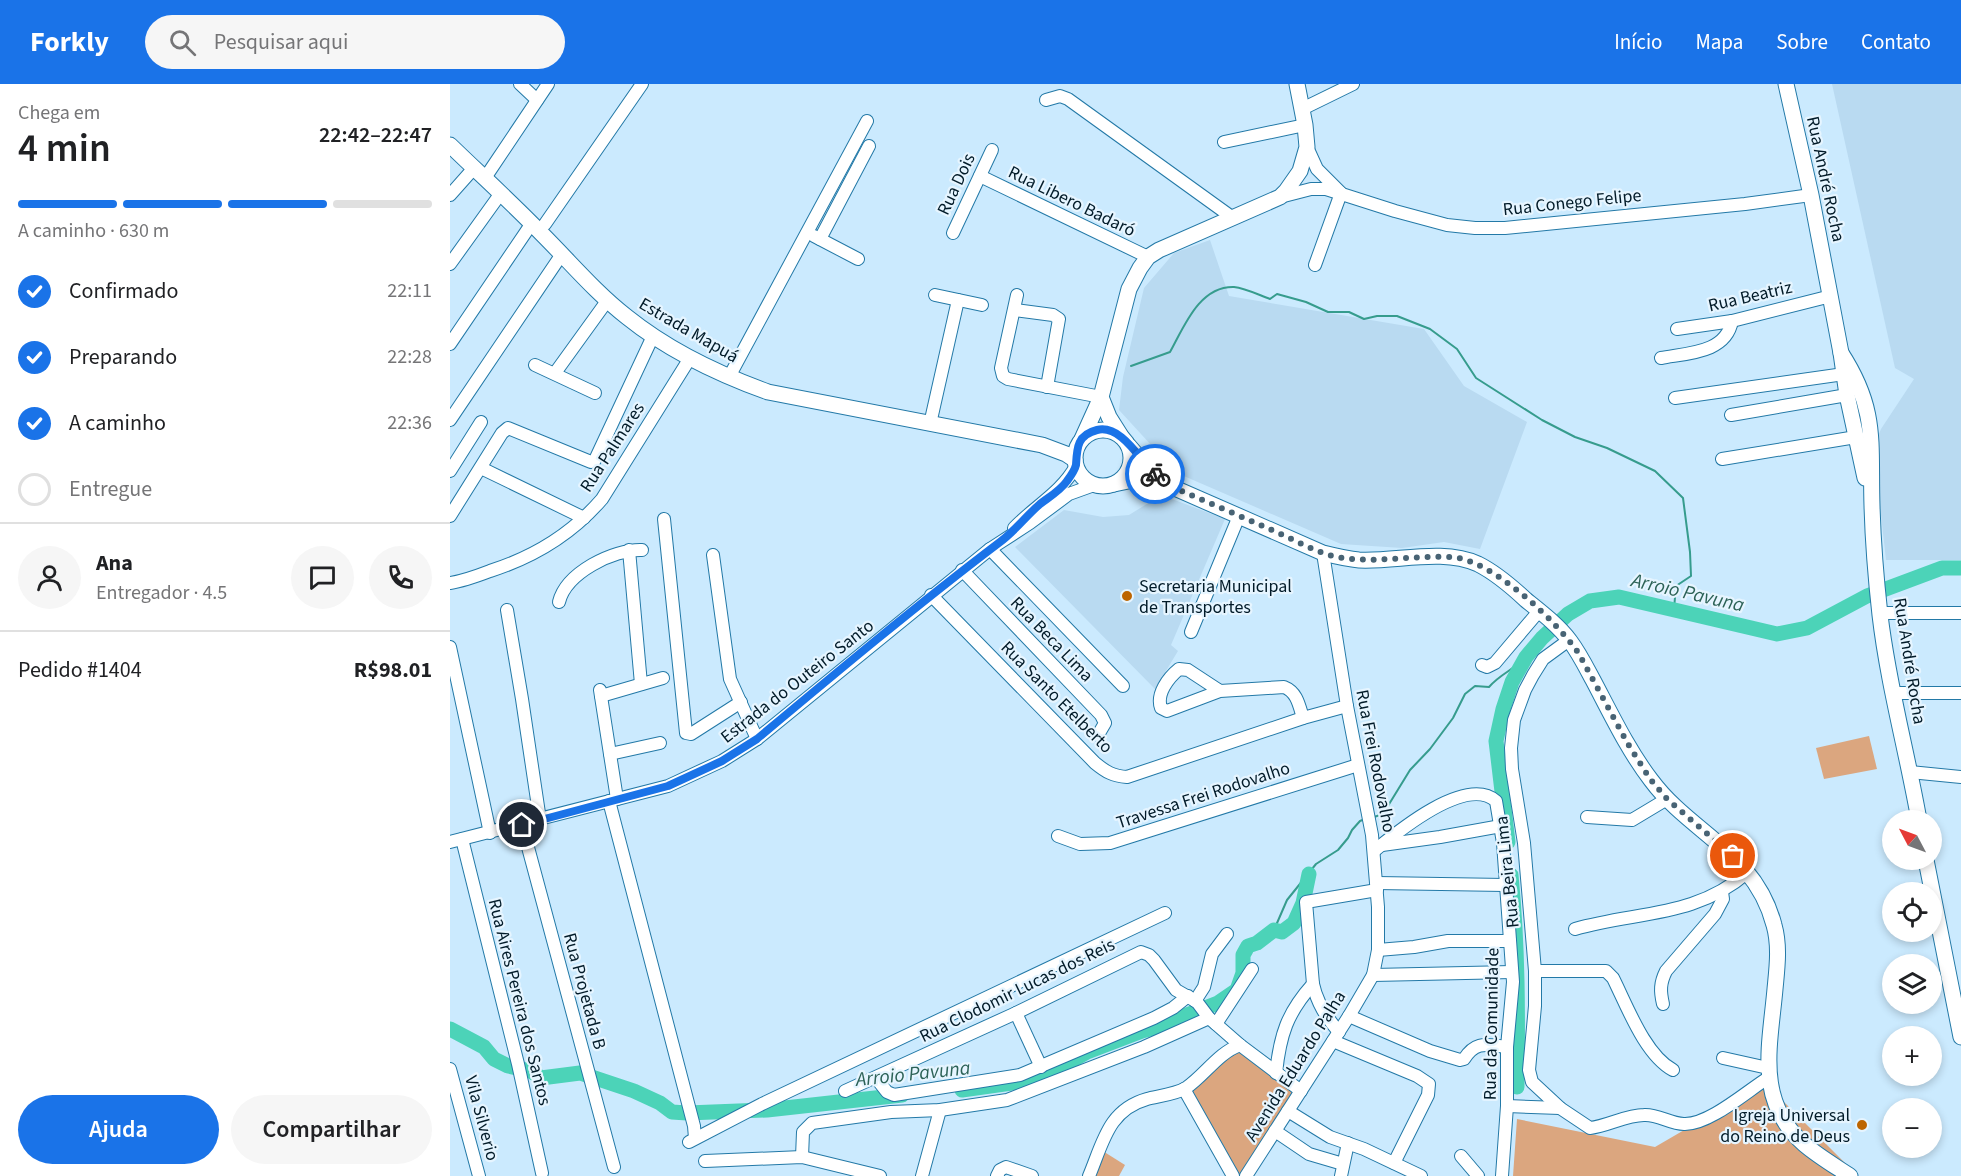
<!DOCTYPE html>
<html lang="pt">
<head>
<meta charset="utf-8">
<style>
	:root { --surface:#fff; --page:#f6f6f6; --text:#202124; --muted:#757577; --line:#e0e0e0; --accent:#1a73e8 }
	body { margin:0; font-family:"Source Sans 3",sans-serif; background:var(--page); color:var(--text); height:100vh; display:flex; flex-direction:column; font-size:22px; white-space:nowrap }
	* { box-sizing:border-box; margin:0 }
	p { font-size:20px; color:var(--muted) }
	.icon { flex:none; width:33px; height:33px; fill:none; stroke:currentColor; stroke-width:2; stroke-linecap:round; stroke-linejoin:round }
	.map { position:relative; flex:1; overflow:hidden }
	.details { display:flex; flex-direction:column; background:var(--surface); width:450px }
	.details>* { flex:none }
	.needle { width:39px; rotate:311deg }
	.buttons { position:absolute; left:1432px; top:726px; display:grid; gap:12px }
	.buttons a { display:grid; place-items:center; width:60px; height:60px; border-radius:50%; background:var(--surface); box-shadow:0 3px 9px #0003; font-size:30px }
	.pin { position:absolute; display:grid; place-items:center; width:51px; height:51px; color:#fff; margin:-26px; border:3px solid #fff; border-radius:50%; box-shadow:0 2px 6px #0007 }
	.courier { position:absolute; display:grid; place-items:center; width:60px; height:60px; margin:-30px; border:4px solid #1a73e8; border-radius:50%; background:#fff; color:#222; box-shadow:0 2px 8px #0007 }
	.headline em { font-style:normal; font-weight:600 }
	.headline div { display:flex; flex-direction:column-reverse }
	.headline { display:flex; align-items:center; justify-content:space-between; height:102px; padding:0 18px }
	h1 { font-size:39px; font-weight:600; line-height:45px }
	.bar { display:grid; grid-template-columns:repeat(4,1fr); gap:9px 6px; align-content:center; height:72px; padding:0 18px }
	.bar i { height:8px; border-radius:4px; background:var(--line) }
	.bar .current { background:var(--accent) }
	.bar p { grid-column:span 4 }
	.line { display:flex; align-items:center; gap:15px; padding:0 18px; border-top:2px solid var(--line) }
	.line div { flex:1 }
	.round { display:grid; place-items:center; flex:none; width:63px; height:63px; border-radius:32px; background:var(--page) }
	ol { padding:0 18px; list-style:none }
	li { display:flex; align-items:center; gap:18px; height:66px }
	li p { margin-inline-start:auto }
	li .icon { padding:6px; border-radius:50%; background:var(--accent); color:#fff; stroke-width:4 }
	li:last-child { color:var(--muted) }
	li i { width:33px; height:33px; border:3px solid var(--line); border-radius:50% }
	.cta { display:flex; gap:12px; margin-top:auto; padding:12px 18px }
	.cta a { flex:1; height:69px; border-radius:36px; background:var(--accent); color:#fff; font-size:24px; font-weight:600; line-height:69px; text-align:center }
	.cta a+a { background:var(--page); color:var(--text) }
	header { display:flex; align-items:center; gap:36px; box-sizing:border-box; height:84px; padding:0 30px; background:var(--accent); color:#fff }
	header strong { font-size:28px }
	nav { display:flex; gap:33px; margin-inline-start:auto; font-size:21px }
	.search { width:420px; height:54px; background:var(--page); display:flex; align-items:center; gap:15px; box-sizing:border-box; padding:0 21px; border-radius:33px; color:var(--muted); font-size:22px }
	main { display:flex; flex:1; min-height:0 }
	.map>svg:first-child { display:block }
	.built { fill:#b9daf1 }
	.green { fill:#dba67f }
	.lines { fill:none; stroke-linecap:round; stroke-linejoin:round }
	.stream { stroke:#369c8d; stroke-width:2 }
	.river { stroke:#4cd3b8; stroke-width:15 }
	.minor-casing { stroke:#2379a7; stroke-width:14 }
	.major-casing { stroke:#2379a7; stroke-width:17 }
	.minor { stroke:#fff; stroke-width:12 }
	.major { stroke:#fff; stroke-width:15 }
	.done { stroke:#486374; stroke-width:6; stroke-dasharray:0 10.8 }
	.route { stroke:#1a73e8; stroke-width:8 }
	.poi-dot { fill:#bd6500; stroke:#e6f5ff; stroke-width:2 }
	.labels { text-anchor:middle; stroke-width:4.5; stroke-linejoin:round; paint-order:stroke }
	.street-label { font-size:18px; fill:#021b29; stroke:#e6f5ff }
	.poi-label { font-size:18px; fill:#021b29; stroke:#e6f5ff; text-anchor:start }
	.water-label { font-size:20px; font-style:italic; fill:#2c6257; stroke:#e6f5ff }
</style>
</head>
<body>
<header>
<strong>Forkly</strong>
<div class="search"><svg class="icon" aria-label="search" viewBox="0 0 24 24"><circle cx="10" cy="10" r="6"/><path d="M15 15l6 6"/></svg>Pesquisar aqui</div>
<nav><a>Início</a><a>Mapa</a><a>Sobre</a><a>Contato</a></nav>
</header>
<main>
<section class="details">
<div class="headline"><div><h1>4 min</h1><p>Chega em</p></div><em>22:42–22:47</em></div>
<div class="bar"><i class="current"></i><i class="current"></i><i class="current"></i><i></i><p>A caminho · 630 m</p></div>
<ol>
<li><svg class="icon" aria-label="check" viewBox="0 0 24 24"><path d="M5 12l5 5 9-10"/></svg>Confirmado<p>22:11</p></li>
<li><svg class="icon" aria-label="check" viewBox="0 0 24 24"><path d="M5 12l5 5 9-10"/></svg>Preparando<p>22:28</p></li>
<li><svg class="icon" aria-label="check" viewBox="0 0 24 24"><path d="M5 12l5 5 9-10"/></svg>A caminho<p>22:36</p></li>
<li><i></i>Entregue</li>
</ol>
<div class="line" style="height:108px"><a class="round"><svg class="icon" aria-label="person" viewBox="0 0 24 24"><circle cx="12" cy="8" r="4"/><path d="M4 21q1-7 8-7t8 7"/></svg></a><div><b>Ana</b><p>Entregador · 4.5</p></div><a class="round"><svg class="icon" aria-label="chat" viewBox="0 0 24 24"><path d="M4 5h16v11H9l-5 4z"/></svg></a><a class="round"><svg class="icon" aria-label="phone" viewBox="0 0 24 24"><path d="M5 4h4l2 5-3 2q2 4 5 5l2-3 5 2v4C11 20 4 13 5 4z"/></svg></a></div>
<div class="line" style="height:78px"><div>Pedido #1404</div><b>R$98.01</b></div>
<div class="cta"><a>Ajuda</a><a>Compartilhar</a></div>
</section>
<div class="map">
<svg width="1511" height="1092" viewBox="0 0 1511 1092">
	<rect width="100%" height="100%" fill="#cbeafe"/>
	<g class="built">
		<polygon points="1382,0 1511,0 1511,476 1436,476 1424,368 1426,357 1431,345 1464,295 1445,284"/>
		<polygon points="760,156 779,212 974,245 1014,302 1077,338 1030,465 994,458 952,464 891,460 713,383 702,362 669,326 673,293 694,204 724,169"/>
		<polygon points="706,409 775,435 721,561 728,567 705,605 565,463 614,426 653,433 679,431 700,418"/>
	</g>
	<g class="green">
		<polygon points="1419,652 1427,685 1374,695 1366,664"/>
		<polygon points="784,957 846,1007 792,1092 786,1092 734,1005"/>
		<polygon points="1315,999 1408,1092 1063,1092 1067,1035 1205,1063"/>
		<polygon points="648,1064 675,1081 669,1092 635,1092"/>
	</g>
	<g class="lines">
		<g class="stream">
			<path d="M 681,282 L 720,268 C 734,243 749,202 784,203 C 795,204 809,211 820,215 L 827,210 L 856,218 L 878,228 L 899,228 L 914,235 L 927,232 L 947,232 L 980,245 L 1007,265 L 1026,294 L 1092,336 L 1125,353 L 1157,364 L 1205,387 L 1233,414 L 1240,468 L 1241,492 L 1226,502 L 1224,525"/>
			<path d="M 924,733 L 933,730 L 960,686 L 980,665 L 1003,634 L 1015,610 L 1025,602 L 1039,603 C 1050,590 1065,585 1076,573"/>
			<polyline points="824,846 837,816 866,780 888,766 898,754 902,746 910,737 915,735"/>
		</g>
		<g class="river">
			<polyline points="1058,758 1046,657 1053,625 1062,598 1076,573 1092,554 1118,530 1140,517 1169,513 1327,550 1357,544 1417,512 1492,484 1511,484"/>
			<path d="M 1061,791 C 1068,862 1068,932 1067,1003"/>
			<polyline points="0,945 34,963 44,975 58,982 81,987 91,994 130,989 184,1007 210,1019 222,1028 237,1029 317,1026 452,1011"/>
			<polyline points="512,1006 576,997 616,980 637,968 692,947 711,942 717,942 729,934 768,919 787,906 793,889 793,871 798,862 807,859 824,846 832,848 844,839 853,819 859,790"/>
		</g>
		<defs>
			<g id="minor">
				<polyline points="70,0 87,16"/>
				<polyline points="596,16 610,12 618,15 783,134"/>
				<polyline points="852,25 903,0"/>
				<polyline points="774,58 855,41"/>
				<polyline points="857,63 867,85 890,108"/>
				<polyline points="530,92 698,173"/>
				<polyline points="35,94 98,0"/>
				<polyline points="0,111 24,84"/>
				<polyline points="830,113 861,105 876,105 945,127 997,141 1025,144 1055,144 1295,120 1361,111"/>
				<polyline points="95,140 192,0"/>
				<polyline points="503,149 542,66"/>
				<polyline points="364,152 408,175"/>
				<polyline points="370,155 419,62"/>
				<polyline points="0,180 51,109"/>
				<polyline points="865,181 891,109"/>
				<polyline points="485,211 532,221"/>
				<polyline points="567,211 551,284 553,292 558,295 651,313"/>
				<polyline points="565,226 603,231 609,235 597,303"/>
				<polyline points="1227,245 1282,237 1381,212"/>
				<polyline points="0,260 82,139"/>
				<path d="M 1211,274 C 1238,269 1276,269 1282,237"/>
				<polyline points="85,281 145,309"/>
				<polyline points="105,289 157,217"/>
				<polyline points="279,293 417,37"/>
				<polyline points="1225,314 1394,290"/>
				<polyline points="1281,331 1397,311"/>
				<polyline points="0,336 112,170"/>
				<polyline points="480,340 508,216"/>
				<polyline points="1272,375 1406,353"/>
				<polyline points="31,384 134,434"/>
				<polyline points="0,387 31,338"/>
				<polyline points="0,432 52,349 58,344 141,378 145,376 203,252"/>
				<polyline points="214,435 236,649 241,650 291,618"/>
				<path d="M 564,444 C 585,422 611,409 626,382"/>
				<polyline points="540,465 673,602"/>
				<polyline points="179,466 191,600"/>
				<polyline points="263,471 280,595 307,655"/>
				<polyline points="512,486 651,631 655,639 648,651"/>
				<path d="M 0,499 C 14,497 27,492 40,487 C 84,473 121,451 152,415 L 240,274"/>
				<path d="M 481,511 L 645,679 C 656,688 663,692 677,693 L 853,634 L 897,622"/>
				<path d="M 109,518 C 116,489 163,465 192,466"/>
				<polyline points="57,526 72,615 90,736"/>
				<polyline points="1430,529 1511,529"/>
				<polyline points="741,548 789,432"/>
				<polyline points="0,563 40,749"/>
				<polyline points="1032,581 1037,583 1045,579 1089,527"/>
				<polyline points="150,606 167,715"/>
				<path d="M 770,607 L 738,586 L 729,585 C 718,594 706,610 711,624 L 717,627 L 770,607 L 834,603 C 847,608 849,621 853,634"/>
				<polyline points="1443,609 1511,609"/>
				<polyline points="151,612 213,594"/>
				<polyline points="160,670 210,659"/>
				<polyline points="1460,688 1511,693"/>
				<polyline points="159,717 244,1042 245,1054"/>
				<polyline points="1137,733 1182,736 1217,715"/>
				<polyline points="72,741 164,1083"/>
				<polyline points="608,752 630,760 660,759 908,681"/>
				<polyline points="12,755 68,980 92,1089"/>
				<polyline points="0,758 218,702 272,677 307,655 540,465 580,439 619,410 644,401"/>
				<polyline points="932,761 990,753 1051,742"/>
				<path d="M 924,767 C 947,748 1016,691 1046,717 L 1053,759 L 1063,898 L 1057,963 L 1057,1022 L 1052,1092"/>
				<polyline points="927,799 1055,801"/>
				<path d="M 1125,845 C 1188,827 1245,834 1298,788"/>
				<polyline points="928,866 964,863 998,857 1060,857"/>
				<path d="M 1085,887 L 1156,887 L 1163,894 C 1177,922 1195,971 1223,986"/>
				<polyline points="923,891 1062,888"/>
				<polyline points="745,917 754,903 762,870 777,850"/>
				<path d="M 1213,920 C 1210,907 1210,899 1216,887 L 1265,830 L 1273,815 L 1272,808"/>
				<polyline points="566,929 591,983"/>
				<path d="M 899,932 L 980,967 L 1010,976 L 1014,975 C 1026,956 1037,961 1057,963"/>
				<polyline points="766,940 802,885"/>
				<path d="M 889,948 C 876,933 867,919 863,900 L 856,818 L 927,806"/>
				<polyline points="883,957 967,992 979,1000 978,1011 944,1079"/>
				<polyline points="1273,974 1318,984"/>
				<polyline points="0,985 29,1092"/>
				<path d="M 826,989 C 830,951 837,929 863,900"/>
				<polyline points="426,994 437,1008 444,1011 570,991 704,934 723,924 738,912"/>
				<polyline points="734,1005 783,1092"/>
				<polyline points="395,1007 566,929 691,868 699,871 704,876 726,906 747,918 759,934 790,961 851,1007"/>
				<path d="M 1057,1022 L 1110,1024 L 1140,1044 C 1158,1042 1176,1031 1194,1031 C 1208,1030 1220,1040 1234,1040 C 1259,1041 1297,1007 1318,994"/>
				<polyline points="1110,1024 1082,998 1079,986 1085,922 1085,887 1074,759 1062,685 1061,664 1064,636 1075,606 1083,591 1093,575 1119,556"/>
				<polyline points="838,1027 880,1053 914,1065 971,1092"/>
				<polyline points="825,1047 859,1070 893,1080"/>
				<polyline points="239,1058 312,1020 715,829"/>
				<polyline points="1011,1072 1028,1092"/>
				<polyline points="352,1073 353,1048 362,1039 441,1028 490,1026 557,1016 694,963 759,934"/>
				<polyline points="255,1077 352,1073 430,1092"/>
				<polyline points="472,1092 490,1026"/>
				<polyline points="547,1092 550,1086 556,1083 582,1092"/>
				<path d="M 639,1092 C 653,1059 658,1026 697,1015 C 709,1012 726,1010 736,1004 C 755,991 768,969 790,961"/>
				<polyline points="796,1092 899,932 923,891 928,866 928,823 922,751 897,622 873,469"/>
				<polyline points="891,1092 898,1059"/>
			</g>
			<g id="major">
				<polyline points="1336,0 1361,111 1391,269 1397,311 1415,394"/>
				<path d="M 0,61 C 31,91 62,119 92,150 C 120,178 146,209 177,233 C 218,266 268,290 318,308 L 592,361 L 616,370 L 625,376"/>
				<path d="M 1391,269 C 1428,326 1420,358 1422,422 C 1423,458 1426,495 1430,531 C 1438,600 1457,668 1469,736"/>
				<polyline points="651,313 659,333 671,352"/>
				<circle cx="653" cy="374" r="28"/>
				<polyline points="632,355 651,313 679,205 690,184 698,173 709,166 830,113 836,107 850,87 857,63 855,41 847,0"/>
				<polyline points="679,362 697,383 715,398"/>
				<path d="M 664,400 L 688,395 L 720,402 L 873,469 C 885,472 897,475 909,476 C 947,478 992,464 1028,480 C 1046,489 1061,502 1076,516 C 1091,528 1108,541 1120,557 C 1129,569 1136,583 1143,596 C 1161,630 1178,666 1201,696 C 1241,750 1305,768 1324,841 C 1330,862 1327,884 1325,905 C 1320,962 1305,1017 1354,1060 C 1368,1072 1385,1082 1400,1092"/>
				<polyline points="1476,776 1511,953"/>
			</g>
		</defs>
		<use href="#minor" class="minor-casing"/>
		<use href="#major" class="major-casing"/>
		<use href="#minor" class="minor"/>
		<use href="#major" class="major"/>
	</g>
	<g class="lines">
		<path class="done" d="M 705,390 L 720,402 C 755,417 790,432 824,447 C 845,456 865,468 887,473 C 925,480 963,471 1001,473 C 1041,475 1107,537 1129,570 L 1178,660 L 1200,695 L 1217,715 L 1283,772"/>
		<path class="route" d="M 72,741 L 218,702 L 272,677 L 307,655 C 387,588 467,521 550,458 C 565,447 576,432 590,420 C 599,413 610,407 617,397 C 620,393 625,385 626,381 C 627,364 627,351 647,346 C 671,340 690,376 705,390"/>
	</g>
	<g class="poi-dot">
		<circle cx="677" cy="512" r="6"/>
		<circle cx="1412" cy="1041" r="6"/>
	</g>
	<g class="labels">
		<g class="street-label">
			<text transform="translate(1376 95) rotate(78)" y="6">Rua André Rocha</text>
			<text transform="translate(506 100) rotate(-65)" y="6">Rua Dois</text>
			<text transform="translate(622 117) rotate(26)" y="6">Rua Libero Badaró</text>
			<text transform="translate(1122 118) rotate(-6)" y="6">Rua Conego Felipe</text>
			<text transform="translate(1300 212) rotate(-13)" y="6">Rua Beatriz</text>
			<text transform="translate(239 246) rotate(30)" y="6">Estrada Mapuá</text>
			<text transform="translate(162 363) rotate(-57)" y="6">Rua Palmares</text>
			<text transform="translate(602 555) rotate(46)" y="6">Rua Beca Lima</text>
			<text transform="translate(1460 577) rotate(81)" y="6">Rua André Rocha</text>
			<text transform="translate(347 597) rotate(-38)" y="6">Estrada do Outeiro Santo</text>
			<text transform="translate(607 613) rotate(45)" y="6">Rua Santo Etelberto</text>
			<text transform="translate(926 677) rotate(79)" y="6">Rua Frei Rodovalho</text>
			<text transform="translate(753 711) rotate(-18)" y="6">Travessa Frei Rodovalho</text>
			<text transform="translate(1057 788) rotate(-96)" y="6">Rua Beira Lima</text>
			<text transform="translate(567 906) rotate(-26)" y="6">Rua Clodomir Lucas dos Reis</text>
			<text transform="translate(135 907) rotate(75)" y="6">Rua Projetada B</text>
			<text transform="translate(70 918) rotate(76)" y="6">Rua Aires Pereira dos Santos</text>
			<text transform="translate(1041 940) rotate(-89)" y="6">Rua da Comunidade</text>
			<text transform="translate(845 982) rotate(-58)" y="6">Avenida Eduardo Palha</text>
			<text transform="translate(32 1034) rotate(75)" y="6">Vila Silverio</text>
		</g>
		<g class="poi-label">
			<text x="689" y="508">Secretaria Municipal<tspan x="689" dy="21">de Transportes</tspan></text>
			<text x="1400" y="1037" text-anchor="end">Igreja Universal<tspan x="1400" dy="21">do Reino de Deus</tspan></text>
		</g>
		<g class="water-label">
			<text transform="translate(1238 508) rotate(13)" y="7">Arroio Pavuna</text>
			<text transform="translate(463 989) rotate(-6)" y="7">Arroio Pavuna</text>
		</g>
	</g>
</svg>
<div class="buttons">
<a><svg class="needle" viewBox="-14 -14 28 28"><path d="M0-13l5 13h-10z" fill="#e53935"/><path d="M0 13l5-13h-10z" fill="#757577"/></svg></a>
<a><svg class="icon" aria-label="locate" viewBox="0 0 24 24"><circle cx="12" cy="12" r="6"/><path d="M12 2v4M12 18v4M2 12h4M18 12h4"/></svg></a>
<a><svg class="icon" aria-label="layers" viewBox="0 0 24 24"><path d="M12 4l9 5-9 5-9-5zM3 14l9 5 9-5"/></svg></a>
<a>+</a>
<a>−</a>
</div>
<div class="pin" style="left:1283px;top:772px;background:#ea580c"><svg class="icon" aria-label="bag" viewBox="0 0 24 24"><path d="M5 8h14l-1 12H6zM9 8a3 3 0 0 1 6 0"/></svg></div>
<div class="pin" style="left:72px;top:741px;background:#1f2937"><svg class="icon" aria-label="home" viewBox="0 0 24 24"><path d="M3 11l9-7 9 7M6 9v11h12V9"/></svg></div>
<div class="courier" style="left:705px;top:390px"><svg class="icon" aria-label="bike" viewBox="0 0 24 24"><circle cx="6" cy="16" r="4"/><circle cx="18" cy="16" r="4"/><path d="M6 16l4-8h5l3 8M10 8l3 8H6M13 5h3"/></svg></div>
</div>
</main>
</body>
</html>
